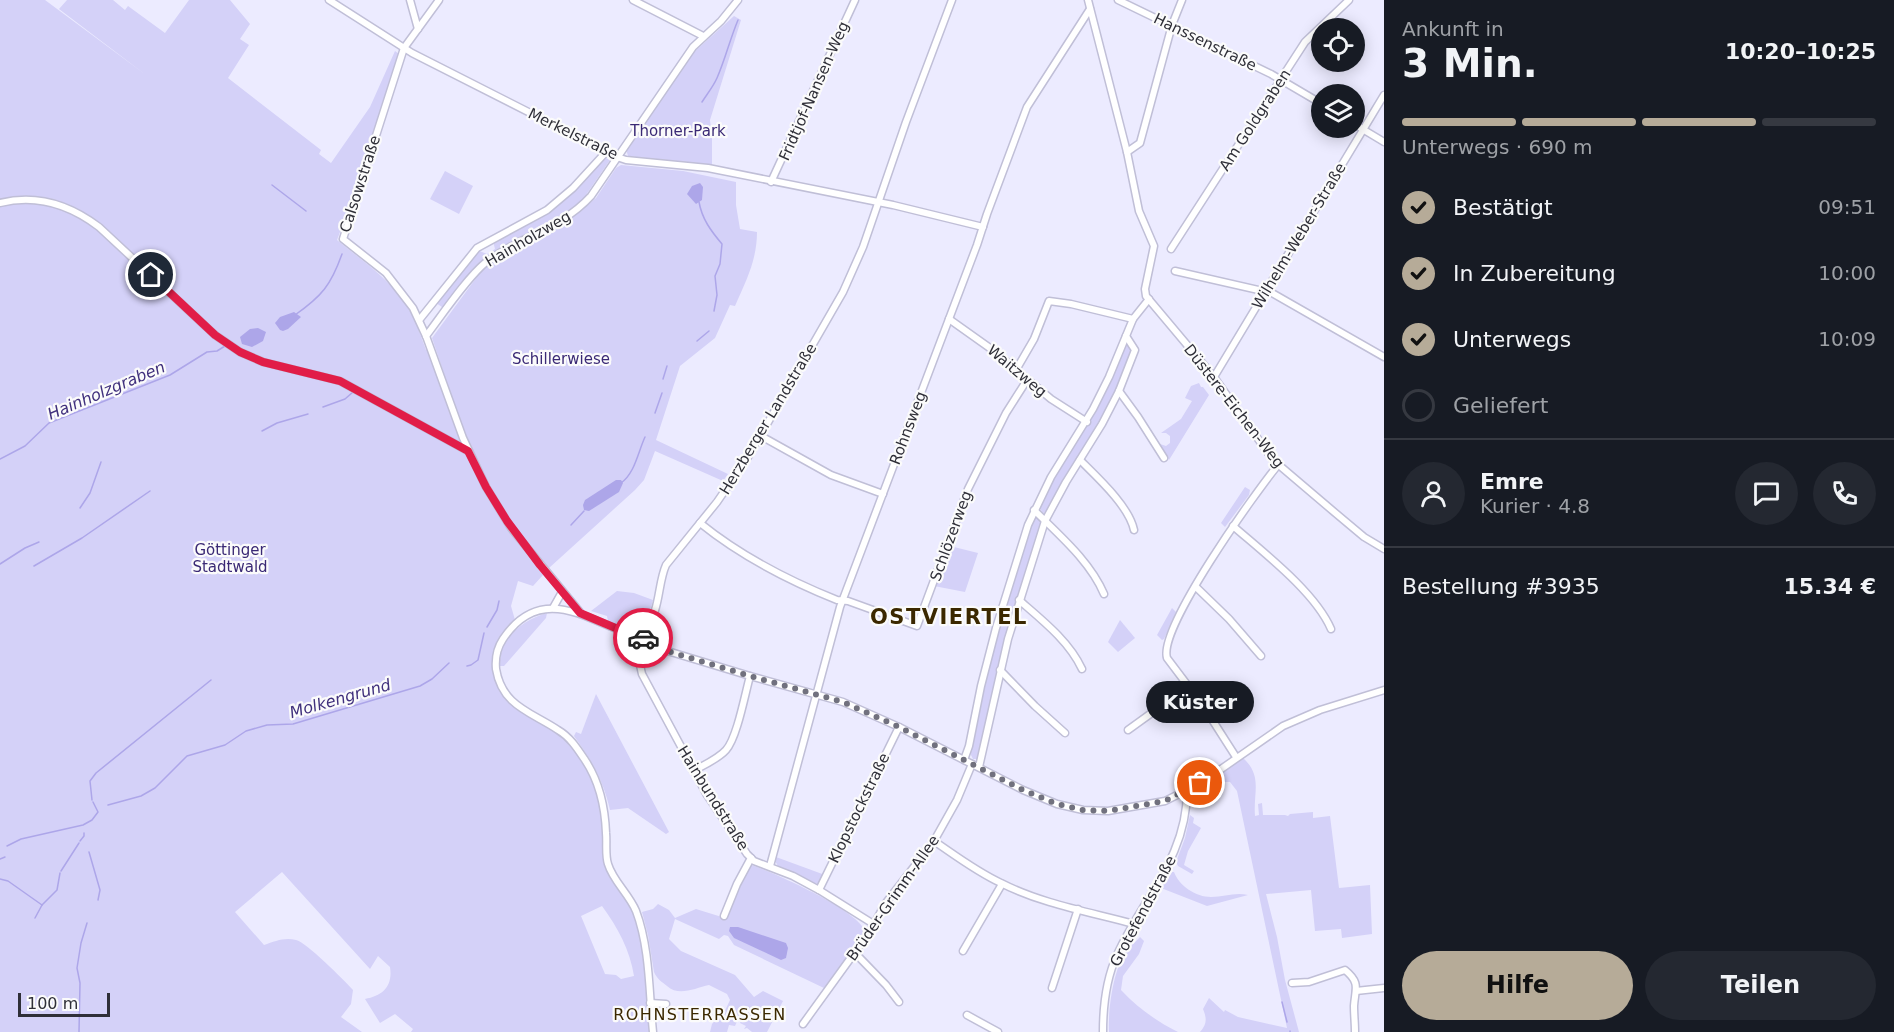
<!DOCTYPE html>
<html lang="de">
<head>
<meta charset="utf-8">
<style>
	:root { --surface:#171b24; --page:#242831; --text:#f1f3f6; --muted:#9ea1a6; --line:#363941; --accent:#b6ab98 }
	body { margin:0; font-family:"DejaVu Sans",sans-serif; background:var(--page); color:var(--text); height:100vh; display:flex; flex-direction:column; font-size:22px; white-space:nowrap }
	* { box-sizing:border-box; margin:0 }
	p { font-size:20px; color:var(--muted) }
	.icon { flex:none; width:33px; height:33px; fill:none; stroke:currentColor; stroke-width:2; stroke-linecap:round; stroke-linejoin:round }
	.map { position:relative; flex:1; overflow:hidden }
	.panel { display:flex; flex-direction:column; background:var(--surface); width:510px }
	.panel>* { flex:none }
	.buttons { position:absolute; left:1311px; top:18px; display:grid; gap:12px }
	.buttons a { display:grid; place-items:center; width:54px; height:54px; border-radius:50%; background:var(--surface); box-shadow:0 3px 15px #0003; font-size:30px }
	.scale { position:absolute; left:18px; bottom:15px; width:92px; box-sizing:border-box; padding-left:6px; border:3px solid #2f2f38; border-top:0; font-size:16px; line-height:21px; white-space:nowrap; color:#2f2f38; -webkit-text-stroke:4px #fbfbfb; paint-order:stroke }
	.pin { position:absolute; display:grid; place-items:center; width:51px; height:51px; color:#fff; margin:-26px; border:3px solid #fff; border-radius:50%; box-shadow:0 2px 6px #0007 }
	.courier { position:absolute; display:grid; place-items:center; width:60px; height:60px; margin:-30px; border:4px solid #e11d48; border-radius:50%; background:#fff; color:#222; box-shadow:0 2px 8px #0007 }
	.bubble { position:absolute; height:42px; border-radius:21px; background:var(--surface); box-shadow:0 3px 15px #0003; font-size:20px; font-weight:700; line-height:42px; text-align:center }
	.summary em { font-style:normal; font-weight:700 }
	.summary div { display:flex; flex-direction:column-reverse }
	.summary { display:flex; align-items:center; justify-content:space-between; height:102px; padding:0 18px }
	h1 { font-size:39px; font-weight:700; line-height:45px }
	.bar { display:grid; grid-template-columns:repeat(4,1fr); gap:9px 6px; align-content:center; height:72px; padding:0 18px }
	.bar i { height:8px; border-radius:4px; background:var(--line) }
	.bar .selected { background:var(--accent) }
	.bar p { grid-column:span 4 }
	.line { display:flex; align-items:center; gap:15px; padding:0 18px; border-top:2px solid var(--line) }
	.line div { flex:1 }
	.round { display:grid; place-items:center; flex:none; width:63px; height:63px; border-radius:32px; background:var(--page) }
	ol { padding:0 18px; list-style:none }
	li { display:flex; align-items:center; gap:18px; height:66px }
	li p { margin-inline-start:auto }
	li .icon { padding:6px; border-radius:50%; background:var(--accent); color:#111; stroke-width:4 }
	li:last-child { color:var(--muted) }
	li i { width:33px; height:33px; border:3px solid var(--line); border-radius:50% }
	.action { display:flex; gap:12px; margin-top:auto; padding:12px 18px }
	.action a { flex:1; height:69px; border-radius:36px; background:var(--accent); color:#111; font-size:24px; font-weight:700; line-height:69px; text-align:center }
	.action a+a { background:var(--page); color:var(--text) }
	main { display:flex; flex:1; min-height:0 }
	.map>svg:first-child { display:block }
	.green { fill:#d4d1f8; fill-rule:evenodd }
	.water { fill:#ada6e9 }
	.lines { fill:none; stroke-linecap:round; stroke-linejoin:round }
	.stream { stroke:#ada6e9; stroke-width:1.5 }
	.minor-casing { stroke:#c0bfd7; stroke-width:9 }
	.minor { stroke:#fff; stroke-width:6 }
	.done { stroke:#71717e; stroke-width:6; stroke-dasharray:0 10.8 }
	.route { stroke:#e11d48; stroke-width:8 }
	.labels { text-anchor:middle; stroke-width:4.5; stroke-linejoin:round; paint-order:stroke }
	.street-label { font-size:15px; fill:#2f2f38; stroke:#fbfbfb }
	.park-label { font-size:15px; fill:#3a2975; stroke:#fbfbfb }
	.water-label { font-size:16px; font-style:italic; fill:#40307d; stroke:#fbfbfb }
	.neighbourhood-label { font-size:16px; letter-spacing:1.5px; fill:#3b2800; stroke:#fbfbfb }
	.district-label { font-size:21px; font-weight:bold; letter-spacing:1.5px; fill:#3b2800; stroke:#fbfbfb }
</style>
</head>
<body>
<main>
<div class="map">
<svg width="1384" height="1032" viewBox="0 0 1384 1032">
	<rect width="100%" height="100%" fill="#ecebff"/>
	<g class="green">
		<path d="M 0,0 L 45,0 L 146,75 L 59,9 L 67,0 L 113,0 L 125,10 L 128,6 L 165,33 L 189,0 L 230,0 L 250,24 L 240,39 L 249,45 L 228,78 L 321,150 L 319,154 L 331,163 L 370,107 L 395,51 L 399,54 L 342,232 L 340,232 L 337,240 C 365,263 399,285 414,319 C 419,329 422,340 426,350 L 428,349 L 465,452 L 488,496 L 487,497 L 507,529 L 543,575 L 533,586 L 518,581 L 511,606 L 515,620 C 501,638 488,653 495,677 C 504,710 534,714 558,732 C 568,740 574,749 581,759 C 594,779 603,805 603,828 C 604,838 602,849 604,860 C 606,878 626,893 633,911 C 646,946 645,994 649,1032 L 411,1032 L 413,1029 L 395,1014 L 380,1023 L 365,999 C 383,996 393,986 390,967 L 378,956 L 370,969 L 282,872 L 235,912 L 264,945 C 275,941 285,937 296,940 C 306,942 344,980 353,990 L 351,1004 L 341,1017 L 362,1032 L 0,1032 ZM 602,906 C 618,928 630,950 634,976 L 621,979 L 616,975 L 605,974 L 581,916 Z"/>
		<polygon points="734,16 741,20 710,120 712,137 712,166 628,156 626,149 693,53"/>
		<polygon points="604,157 610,160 586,195 587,197 563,218 496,252 445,309 436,303 477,250 487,254 495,249 493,241 532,222"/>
		<path d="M 621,165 L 683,171 L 736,182 L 736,205 L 740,229 L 757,232 C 757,260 746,281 735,306 L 730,305 L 715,338 L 680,366 L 656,440 L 728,474 L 723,481 L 655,451 L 644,480 L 635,490 L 549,568 L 511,521 L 488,483 L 465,436 L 432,338 L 482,270 L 491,261 L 566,222 L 596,198 L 616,168 Z"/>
		<polygon points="445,171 473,186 459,214 430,199"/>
		<path d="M 1126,342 L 1130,346 L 1131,350 C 1129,365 1121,380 1114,394 C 1094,435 1065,471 1047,512 L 1043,513 L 1039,507 L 1054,476 L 1097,408 Z"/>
		<polygon points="1199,383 1201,387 1203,387 1209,395 1169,460 1160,444 1166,446 1170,443 1170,436 1166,433 1161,433 1181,419 1192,401 1185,398 1191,386"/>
		<polygon points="1245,487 1250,490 1249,495 1225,527 1221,523"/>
		<path d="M 1037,517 L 1042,523 L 1002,651 L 980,755 L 977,759 L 973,759 L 970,753 C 986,673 1006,595 1033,518 Z"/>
		<polygon points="950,546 978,553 965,592 934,586 948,547"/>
		<path d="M 617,591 L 634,593 L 653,600 C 646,629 633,632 608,621 L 607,616 L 591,611 Z"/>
		<polygon points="1172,608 1176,612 1164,639 1162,640 1157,635"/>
		<path d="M 547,613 L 546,618 L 504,666 L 500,666 C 498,638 523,620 547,613 Z"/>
		<polygon points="1120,620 1135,638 1118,652 1108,642"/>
		<path d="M 596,694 L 669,832 L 666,834 L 628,808 L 610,810 C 604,782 591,759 574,736 L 576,732 L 581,734 Z"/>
		<path d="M 1243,758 C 1263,776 1253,793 1255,816 L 1259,815 L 1258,804 L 1262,803 L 1263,815 L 1285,815 L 1288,816 L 1290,814 L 1313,812 L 1313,818 L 1330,816 L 1339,888 L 1370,885 L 1372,934 L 1342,938 L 1341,929 L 1315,931 L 1311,890 L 1266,894 L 1277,937 L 1285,980 L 1299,1032 L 1200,1032 C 1207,1024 1207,1019 1203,1009 L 1209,998 L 1224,1012 L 1225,1010 L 1238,1017 L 1287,1028 L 1237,791 L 1230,782 L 1224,782 L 1219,788 L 1215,803 L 1212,803 L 1204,787 Z"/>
		<polygon points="1190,815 1194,818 1193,823 1201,828 1188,851 1184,865 1194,871 1192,874 1178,866 1176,862 1185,838"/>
		<polygon points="776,857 825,875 820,883 814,884 778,866 775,861"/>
		<path d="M 751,865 C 771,871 865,913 865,933 L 824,988 L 734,945 L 728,936 L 724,935 L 719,939 L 675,919 L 669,939 L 681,951 L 735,975 L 754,997 L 763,991 L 783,1001 L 767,1032 L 752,1032 L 747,1028 L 744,1029 L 746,1026 L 740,1023 L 743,1018 L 740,1015 L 735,1026 L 729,1025 L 727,1032 L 710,1032 L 712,1024 L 721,1014 L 723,1015 L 730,1000 L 727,994 L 709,985 C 695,988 679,997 667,986 C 662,982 657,979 654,972 L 648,935 L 642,912 L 653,909 L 658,904 L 669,910 L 675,918 L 696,909 L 725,918 L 738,885 Z"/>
		<path d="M 1171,872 L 1174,872 C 1179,886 1196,897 1211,897 C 1224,897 1235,892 1248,895 L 1207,906 L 1161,888 Z"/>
		<path d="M 1140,937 L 1144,941 L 1139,954 L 1123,976 L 1121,990 C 1138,1008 1156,1021 1178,1032 L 1109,1032 C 1108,1009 1113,971 1126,951 C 1130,946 1136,942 1140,937 Z"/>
	</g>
	<g class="water">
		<polygon points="700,183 703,187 702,200 696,204 687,194 692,186"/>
		<polygon points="294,312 301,317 288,329 283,331 280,330 275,323 280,317"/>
		<polygon points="258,328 266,332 263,341 252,347 242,344 240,337 250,329"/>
		<polygon points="616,480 621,480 623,483 619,492 589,511 584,510 583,505 585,500"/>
		<polygon points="730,927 738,927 786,943 788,948 786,958 781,960 734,938 729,931"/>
	</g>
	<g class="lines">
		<g class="stream">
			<path d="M 702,102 C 707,94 713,87 717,78 C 725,60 730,39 738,20"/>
			<polyline points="272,185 306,211"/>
			<path d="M 699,202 C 702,219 711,231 722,244 L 720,264 L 715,276 L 717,295 L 714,311"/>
			<path d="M 295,315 C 322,296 331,285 342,254"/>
			<polyline points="697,341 709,331"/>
			<polyline points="663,379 667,366"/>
			<polyline points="323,407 345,399 353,392"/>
			<polyline points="655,413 662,393"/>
			<polyline points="262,431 277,423 308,414"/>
			<polyline points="0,459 25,446 49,423 170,375 207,352 217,351 225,346"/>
			<path d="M 621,483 C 635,473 638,452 645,437"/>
			<polyline points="80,508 90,493 101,462"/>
			<polyline points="571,525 584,511"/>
			<polyline points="0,564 25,548 39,542"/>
			<polyline points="34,566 82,538 150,491"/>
			<polyline points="487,627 497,610 499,601"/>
			<polyline points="467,666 471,665 478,660 484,633"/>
			<polyline points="92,800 90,781 96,773 211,680"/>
			<polyline points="108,805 141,796 155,788 187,756 225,745 246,731 267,725 293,724 420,686 432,679 449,663"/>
			<polyline points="80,841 84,836 84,833"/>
			<polyline points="7,846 21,839 83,825 92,820 98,812 93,802"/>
			<polyline points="89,852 100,890 98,900"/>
			<polyline points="0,859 5,857"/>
			<polyline points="61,871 79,843"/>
			<polyline points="0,879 8,881 42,905"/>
			<polyline points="35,918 42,905 57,890 60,873"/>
			<polyline points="1282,1002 1287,1022"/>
			<polyline points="1290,1031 1290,1032"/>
			<polyline points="79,1032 80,983 77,968 81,943 87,923"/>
		</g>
		<defs>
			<g id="minor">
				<polyline points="329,0 412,53 617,157 626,160 708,168 893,205 983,227"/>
				<polyline points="410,0 418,29"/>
				<polyline points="439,0 404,48 343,239 386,273 413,308 426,336 463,438 486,487 511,528 580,612"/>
				<polyline points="633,0 703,36"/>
				<polyline points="1088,0 1127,152 1139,211 1154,246 1145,289 1146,296 1214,377 1273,460 1333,511 1364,537 1384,549"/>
				<polyline points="1118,0 1271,74 1322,104"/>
				<polyline points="1354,124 1384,142"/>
				<polyline points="1127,152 1140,143 1172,25 1182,0"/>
				<polyline points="771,182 855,0"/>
				<path d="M 0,203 C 36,194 70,205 99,227 L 215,335 L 240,352 L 263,362 L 340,381 L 468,451"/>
				<polyline points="1171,249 1305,42 1349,0"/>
				<polyline points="1175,271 1272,293 1384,357"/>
				<polyline points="420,319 477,248 547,210 573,188 606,152"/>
				<polyline points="949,319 994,351 1051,399 1087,422"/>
				<path d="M 426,336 C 442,315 466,279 485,263 C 519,236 560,230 591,196 L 693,47 L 721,21 L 738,0"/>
				<polyline points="1016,370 1034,339 1049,301 1071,304 1133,319"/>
				<polyline points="1214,377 1384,95"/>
				<polyline points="1119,391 1138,417 1164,458"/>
				<polyline points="761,436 831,475 883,494"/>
				<path d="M 1080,460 C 1097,477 1129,506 1134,530"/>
				<path d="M 1034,510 C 1059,535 1090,561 1104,594"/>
				<path d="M 700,523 C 742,557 787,580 837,600 L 848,601 L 917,626 L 968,489 L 1006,413 L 1027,380"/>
				<path d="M 1233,526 C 1264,553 1315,592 1331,629"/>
				<polyline points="1196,587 1229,619 1261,656"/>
				<path d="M 1019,600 C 1042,620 1069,641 1082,669"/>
				<polyline points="553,608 562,592"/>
				<polyline points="645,642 651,646 750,676 843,702 899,727 1023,790 1057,804 1083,810 1108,811 1165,801 1187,790 1214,774 1283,726 1320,710 1384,690"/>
				<polyline points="645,642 640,665 642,674 707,795 747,854 754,861 793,876 819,890 875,925"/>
				<polyline points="1000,670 1035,706 1065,733"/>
				<polyline points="1128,730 1189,686"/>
				<path d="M 1236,757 L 1204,707 L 1167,658 C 1158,628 1255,493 1278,465"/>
				<polyline points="964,760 969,746 981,686 996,628 1028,525 1051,477 1093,409 1109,377 1133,319 1149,299"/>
				<polyline points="979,767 1008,639 1045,521 1066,482 1102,424 1119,391 1135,350 1126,336"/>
				<path d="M 693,771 C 704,765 718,759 726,750 C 737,738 745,694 750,676"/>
				<path d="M 934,841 C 956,856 977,872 1001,883 C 1042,904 1090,912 1134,924"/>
				<polyline points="770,866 840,607 977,245 987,214 1027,107 1090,9"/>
				<polyline points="819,890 899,727"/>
				<polyline points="724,916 737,884 751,858"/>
				<polyline points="963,951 1002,884"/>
				<polyline points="855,953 886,985 899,1002"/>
				<path d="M 1292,983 L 1309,982 L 1345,970 C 1361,983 1355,989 1354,1006 C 1354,1015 1355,1023 1355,1032"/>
				<polyline points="1052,988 1078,909"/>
				<polyline points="1356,991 1384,988"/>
				<polyline points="650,1003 666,1004"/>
				<polyline points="967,1015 998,1032"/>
				<polyline points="803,1024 871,930 885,904 934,841 957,800 972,764"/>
				<path d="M 653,1032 C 649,993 650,948 636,911 C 629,894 613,881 608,864 C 605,855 607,843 606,833 C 605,807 599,781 585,760 C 577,748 570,737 558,730 C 531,712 502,706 496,669 C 495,658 497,648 503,639 C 552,565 620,653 644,628 C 661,613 657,585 666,565 L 717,502 L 748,457 L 843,292 L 863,247 L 906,122 L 952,0"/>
				<path d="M 1103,1032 C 1103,1005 1106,979 1117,955 C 1143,897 1187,858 1187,790"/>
			</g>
		</defs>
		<use href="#minor" class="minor-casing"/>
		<use href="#minor" class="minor"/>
	</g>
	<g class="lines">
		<polyline class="done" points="643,638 645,642 651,646 750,676 843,702 899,727 1023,790 1057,804 1083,810 1108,811 1165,801 1200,783"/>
		<polyline class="route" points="151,275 215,335 240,352 263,362 340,381 468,451 486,487 507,521 540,565 580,613 625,632 635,634 640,632 643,638"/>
	</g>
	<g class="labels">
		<g class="street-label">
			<text transform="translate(1205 42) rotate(26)" y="5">Hanssenstraße</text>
			<text transform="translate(814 91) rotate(-66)" y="5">Fridtjof-Nansen-Weg</text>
			<text transform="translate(1255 120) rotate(-57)" y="5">Am Goldgraben</text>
			<text transform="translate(573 134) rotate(26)" y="5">Merkelstraße</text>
			<text transform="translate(360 184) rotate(-72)" y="5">Calsowstraße</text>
			<text transform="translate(1299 236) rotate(-59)" y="5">Wilhelm-Weber-Straße</text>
			<text transform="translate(528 239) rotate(-30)" y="5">Hainholzweg</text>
			<text transform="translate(1017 371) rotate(40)" y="5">Waitzweg</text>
			<text transform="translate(1234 406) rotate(52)" y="5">Düstere-Eichen-Weg</text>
			<text transform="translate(768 419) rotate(-59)" y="5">Herzberger Landstraße</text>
			<text transform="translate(908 428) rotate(-69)" y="5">Rohnsweg</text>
			<text transform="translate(951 536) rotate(-70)" y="5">Schlözerweg</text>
			<text transform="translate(713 798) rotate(58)" y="5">Hainbundstraße</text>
			<text transform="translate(859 808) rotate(-64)" y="5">Klopstockstraße</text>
			<text transform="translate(893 898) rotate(-55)" y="5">Brüder-Grimm-Allee</text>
			<text transform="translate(1143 911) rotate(-62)" y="5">Grotefendstraße</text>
		</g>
		<g class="park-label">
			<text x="678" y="136">Thorner-Park</text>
			<text x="561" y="364">Schillerwiese</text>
			<text x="230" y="555">Göttinger<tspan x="230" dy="17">Stadtwald</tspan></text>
		</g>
		<g class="water-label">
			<text transform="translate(106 390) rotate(-23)" y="6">Hainholzgraben</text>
			<text transform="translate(340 698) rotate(-16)" y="6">Molkengrund</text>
		</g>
		<g class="neighbourhood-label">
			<text x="700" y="1020">ROHNSTERRASSEN</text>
		</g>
		<g class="district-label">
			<text x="949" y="624">OSTVIERTEL</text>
		</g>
	</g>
</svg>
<div class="buttons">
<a><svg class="icon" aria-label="locate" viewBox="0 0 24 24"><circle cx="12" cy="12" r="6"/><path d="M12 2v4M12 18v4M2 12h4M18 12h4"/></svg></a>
<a><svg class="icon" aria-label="layers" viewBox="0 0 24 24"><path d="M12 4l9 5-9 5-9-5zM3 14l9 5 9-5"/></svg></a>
</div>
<div class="scale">100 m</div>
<div class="pin" style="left:1200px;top:783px;background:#ea580c"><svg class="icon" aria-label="bag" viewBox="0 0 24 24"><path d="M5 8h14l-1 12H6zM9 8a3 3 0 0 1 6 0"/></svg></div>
<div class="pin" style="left:151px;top:275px;background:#1f2937"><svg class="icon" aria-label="home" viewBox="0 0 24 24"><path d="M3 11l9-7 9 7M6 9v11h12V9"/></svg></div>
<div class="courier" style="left:643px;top:638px"><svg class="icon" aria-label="car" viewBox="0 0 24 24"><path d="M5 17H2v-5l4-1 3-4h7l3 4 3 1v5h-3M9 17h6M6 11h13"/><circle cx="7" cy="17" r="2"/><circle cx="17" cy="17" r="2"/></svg></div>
<div class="bubble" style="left:1146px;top:681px;width:108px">Küster</div>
</div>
<section class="panel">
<div class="summary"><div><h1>3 Min.</h1><p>Ankunft in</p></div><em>10:20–10:25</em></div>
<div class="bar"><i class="selected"></i><i class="selected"></i><i class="selected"></i><i></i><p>Unterwegs · 690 m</p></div>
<ol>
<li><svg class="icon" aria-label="check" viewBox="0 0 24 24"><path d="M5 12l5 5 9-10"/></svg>Bestätigt<p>09:51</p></li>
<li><svg class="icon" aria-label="check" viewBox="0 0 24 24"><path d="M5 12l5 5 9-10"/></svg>In Zubereitung<p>10:00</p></li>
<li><svg class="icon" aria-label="check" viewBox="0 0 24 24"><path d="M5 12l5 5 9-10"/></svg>Unterwegs<p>10:09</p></li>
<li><i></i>Geliefert</li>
</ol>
<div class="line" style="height:108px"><a class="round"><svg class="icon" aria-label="person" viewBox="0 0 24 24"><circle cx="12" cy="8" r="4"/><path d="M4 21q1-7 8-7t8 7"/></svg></a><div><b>Emre</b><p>Kurier · 4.8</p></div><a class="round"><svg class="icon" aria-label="chat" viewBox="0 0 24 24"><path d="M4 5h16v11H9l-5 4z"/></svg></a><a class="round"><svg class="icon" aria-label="phone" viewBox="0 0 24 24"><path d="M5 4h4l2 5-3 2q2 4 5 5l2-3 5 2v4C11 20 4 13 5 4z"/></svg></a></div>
<div class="line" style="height:78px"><div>Bestellung #3935</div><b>15.34 €</b></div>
<div class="action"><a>Hilfe</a><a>Teilen</a></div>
</section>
</main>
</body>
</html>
